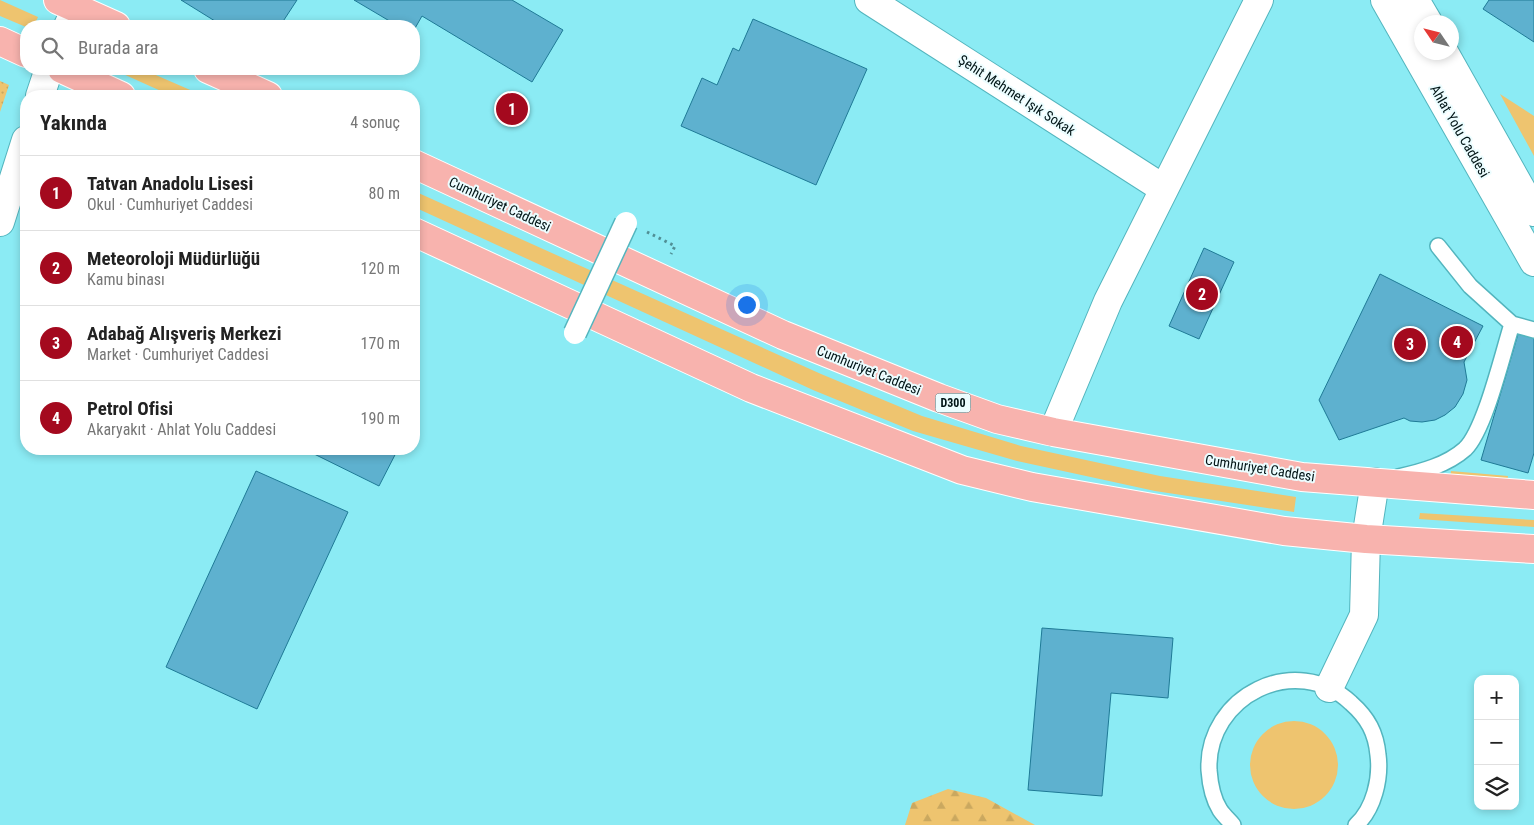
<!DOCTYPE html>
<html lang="tr">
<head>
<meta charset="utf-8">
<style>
  :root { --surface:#fff; --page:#f2f2f2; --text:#222; --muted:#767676; --line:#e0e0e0; --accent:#a4091e }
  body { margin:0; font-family:"Roboto Condensed",sans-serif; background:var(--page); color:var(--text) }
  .controls { position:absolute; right:15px; bottom:15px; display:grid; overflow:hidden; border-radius:10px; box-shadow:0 2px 8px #0003 }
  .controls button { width:45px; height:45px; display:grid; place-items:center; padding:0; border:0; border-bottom:1px solid var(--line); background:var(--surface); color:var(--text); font:25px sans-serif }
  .compass { position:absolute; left:1414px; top:15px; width:45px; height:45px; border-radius:50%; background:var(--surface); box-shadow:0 2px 8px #0003; rotate:305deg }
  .you { position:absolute; left:746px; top:304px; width:18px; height:18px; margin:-12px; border:4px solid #fff; border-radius:50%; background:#1a73e8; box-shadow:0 0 0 8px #1a73e833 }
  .badge { display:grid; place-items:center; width:32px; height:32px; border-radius:50%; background:var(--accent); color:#fff; font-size:16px; font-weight:700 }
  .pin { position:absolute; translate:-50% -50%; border:2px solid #fff; box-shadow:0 1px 5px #0006 }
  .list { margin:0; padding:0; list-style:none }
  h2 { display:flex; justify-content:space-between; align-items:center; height:65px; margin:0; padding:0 20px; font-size:21px }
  h2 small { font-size:16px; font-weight:400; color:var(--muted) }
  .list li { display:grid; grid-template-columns:32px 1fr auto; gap:15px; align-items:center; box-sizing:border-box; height:75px; padding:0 20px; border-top:1px solid var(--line) }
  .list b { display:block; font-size:19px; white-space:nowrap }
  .list p { margin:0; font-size:16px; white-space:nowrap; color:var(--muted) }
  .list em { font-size:16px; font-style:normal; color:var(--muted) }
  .icon { flex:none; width:28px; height:28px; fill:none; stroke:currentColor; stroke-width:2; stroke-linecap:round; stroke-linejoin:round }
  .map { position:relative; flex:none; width:1534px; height:825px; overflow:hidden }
  .search { position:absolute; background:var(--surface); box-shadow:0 2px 8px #0003; left:20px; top:20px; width:400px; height:55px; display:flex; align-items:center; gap:12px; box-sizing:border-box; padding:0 18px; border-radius:20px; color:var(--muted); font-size:19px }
  .panel { position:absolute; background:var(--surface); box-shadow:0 2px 8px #0003; left:20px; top:90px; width:400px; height:365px; border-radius:20px }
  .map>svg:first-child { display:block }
  .green { fill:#eec46f }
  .forest { fill:url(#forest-firs) }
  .park { fill:url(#park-dots) }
  .building { fill:#5eb1cf; stroke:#1f7a96 }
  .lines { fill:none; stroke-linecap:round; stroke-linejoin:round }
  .service-casing { stroke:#53b5be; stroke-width:18 }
  .minor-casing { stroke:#53b5be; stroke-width:30 }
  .tertiary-casing { stroke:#53b5be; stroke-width:30 }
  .trunk-casing { stroke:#fff; stroke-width:30 }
  .path { stroke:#508f95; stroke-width:3; stroke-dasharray:2.5 4; stroke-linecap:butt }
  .service { stroke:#fff; stroke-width:15 }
  .minor { stroke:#fff; stroke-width:28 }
  .tertiary { stroke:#fff; stroke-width:28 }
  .trunk { stroke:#f8b3ae; stroke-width:28 }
  .pedestrian-bridge-casing { stroke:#53b5be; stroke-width:25; stroke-linecap:butt }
  .pedestrian-bridge { stroke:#fff; stroke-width:22 }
  .labels { text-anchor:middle; stroke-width:4; stroke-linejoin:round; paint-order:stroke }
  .shield { fill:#ecfdff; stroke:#485a5c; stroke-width:1 }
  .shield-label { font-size:12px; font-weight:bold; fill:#011416 }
  .street-label { font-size:14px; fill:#011416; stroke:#ecfdff }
</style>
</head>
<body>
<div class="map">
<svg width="1534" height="825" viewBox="0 0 1534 825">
  <defs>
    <pattern id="forest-firs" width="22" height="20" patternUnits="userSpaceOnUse" patternTransform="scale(1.25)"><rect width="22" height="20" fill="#eec46f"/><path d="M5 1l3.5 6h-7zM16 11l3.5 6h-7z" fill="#caa85f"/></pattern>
    <pattern id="park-dots" width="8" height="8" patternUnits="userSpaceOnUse" patternTransform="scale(1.25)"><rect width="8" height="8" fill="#eec46f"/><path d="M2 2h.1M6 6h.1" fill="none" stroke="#caa85f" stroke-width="1.8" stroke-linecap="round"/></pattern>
  </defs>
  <rect width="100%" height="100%" fill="#8bebf4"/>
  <path class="green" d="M0,0L38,17L34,26H26V27L0,16Z
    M112,69H142L204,96H172Z
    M1500,94L1534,116V156Z
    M414,191L821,374L922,416L1021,446L1160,476L1296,497L1294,512L1155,491L1017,461L913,431L813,390L414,207Z
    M1451,471L1508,476L1507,483L1450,478Z
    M1420,513L1534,520V527L1419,519Z
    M1250 765a44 44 0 1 1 88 0a44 44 0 1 1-88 0Z"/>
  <path class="forest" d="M948,789L986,798L1035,825H905L912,803Z"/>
  <path class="park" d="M0,81L9,85L0,112Z"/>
  <path class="building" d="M181,0H297L280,26H223Z
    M354,0H512L563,30L532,82L422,16L414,30V26H398Z
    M1489,0H1534V42L1483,9Z
    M753,19L867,69L816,185L681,126L702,78L717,85L733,48L739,51Z
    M1204,248L1234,262L1199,339L1169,326Z
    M1380,274L1483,326L1464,362L1467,380L1463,394L1455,407L1445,415L1435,420L1422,422L1410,421L1404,418L1339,440L1319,400Z
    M1518,334L1534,338V453L1528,473L1481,460Z
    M304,449H398L379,486Z
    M256,471L348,512L257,709L166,667Z
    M1042,628L1173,638L1168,698L1111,693L1102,796L1028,790Z"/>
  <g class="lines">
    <defs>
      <path id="service" d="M1438,246L1470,286L1512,324
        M1398,477C1421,472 1447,465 1465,449C1485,430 1503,352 1512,324L1534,330
        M1233,825C1229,820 1224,816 1220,810C1213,799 1210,784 1209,770C1206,696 1296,651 1351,703C1368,718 1376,733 1378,755C1381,778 1374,809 1356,825"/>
      <path id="minor" d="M869,0L1164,189
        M68,26L80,0
        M40,96L49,69
        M0,222L26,140
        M1053,432L1108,301L1259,0
        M1329,688L1364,615L1366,539L1375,482"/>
      <path id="tertiary" d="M1385,0L1534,262
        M1415,0L1428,22
        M1444,52L1534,212"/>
      <path id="trunk" d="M58,0L116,26
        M0,41L26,53
        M62,69L121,96
        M208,69L268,96
        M414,164L783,335L939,398L997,419L1053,432L1302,477L1534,495
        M414,232L751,388L962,470L1032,487L1284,531L1366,539L1534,549"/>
    </defs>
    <use href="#service" class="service-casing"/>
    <use href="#minor" class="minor-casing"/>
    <use href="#tertiary" class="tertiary-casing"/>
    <use href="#trunk" class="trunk-casing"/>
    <path class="path" d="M647,232L675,246L671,254"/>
    <use href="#service" class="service"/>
    <use href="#minor" class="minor"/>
    <use href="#tertiary" class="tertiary"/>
    <use href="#trunk" class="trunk"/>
    <defs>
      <path id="pedestrian-bridge" d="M575,333L626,223"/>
    </defs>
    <use href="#pedestrian-bridge" class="pedestrian-bridge-casing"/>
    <use href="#pedestrian-bridge" class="pedestrian-bridge"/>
  </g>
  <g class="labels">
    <rect class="shield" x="935.5" y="393.5" width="35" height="19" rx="4"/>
    <g class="shield-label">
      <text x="953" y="407">D300</text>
    </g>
    <g class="street-label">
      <text transform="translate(1017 95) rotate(33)" y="5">Şehit Mehmet Işık Sokak</text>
      <text transform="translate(1460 131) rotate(60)" y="5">Ahlat Yolu Caddesi</text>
      <text transform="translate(500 204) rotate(25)" y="5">Cumhuriyet Caddesi</text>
      <text transform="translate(869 370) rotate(22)" y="5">Cumhuriyet Caddesi</text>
      <text transform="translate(1260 468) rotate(9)" y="5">Cumhuriyet Caddesi</text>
    </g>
  </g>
</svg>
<div class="controls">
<button>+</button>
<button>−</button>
<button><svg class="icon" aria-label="layers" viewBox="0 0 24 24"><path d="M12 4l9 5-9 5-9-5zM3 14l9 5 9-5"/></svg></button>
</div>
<svg class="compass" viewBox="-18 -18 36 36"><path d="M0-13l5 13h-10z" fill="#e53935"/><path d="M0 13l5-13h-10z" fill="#767676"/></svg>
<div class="you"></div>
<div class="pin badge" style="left:512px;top:109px">1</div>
<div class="pin badge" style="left:1202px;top:294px">2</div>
<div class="pin badge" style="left:1410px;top:344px">3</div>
<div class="pin badge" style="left:1457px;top:342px">4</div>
<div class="search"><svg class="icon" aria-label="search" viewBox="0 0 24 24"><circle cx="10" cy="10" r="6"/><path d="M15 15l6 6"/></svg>Burada ara</div>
<section class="panel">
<h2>Yakında<small>4 sonuç</small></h2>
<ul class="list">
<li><span class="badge">1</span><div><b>Tatvan Anadolu Lisesi</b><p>Okul · Cumhuriyet Caddesi</p></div><em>80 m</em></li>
<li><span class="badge">2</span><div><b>Meteoroloji Müdürlüğü</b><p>Kamu binası</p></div><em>120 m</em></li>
<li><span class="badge">3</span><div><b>Adabağ Alışveriş Merkezi</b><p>Market · Cumhuriyet Caddesi</p></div><em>170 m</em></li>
<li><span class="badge">4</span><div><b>Petrol Ofisi</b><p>Akaryakıt · Ahlat Yolu Caddesi</p></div><em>190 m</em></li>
</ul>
</section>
</div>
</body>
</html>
